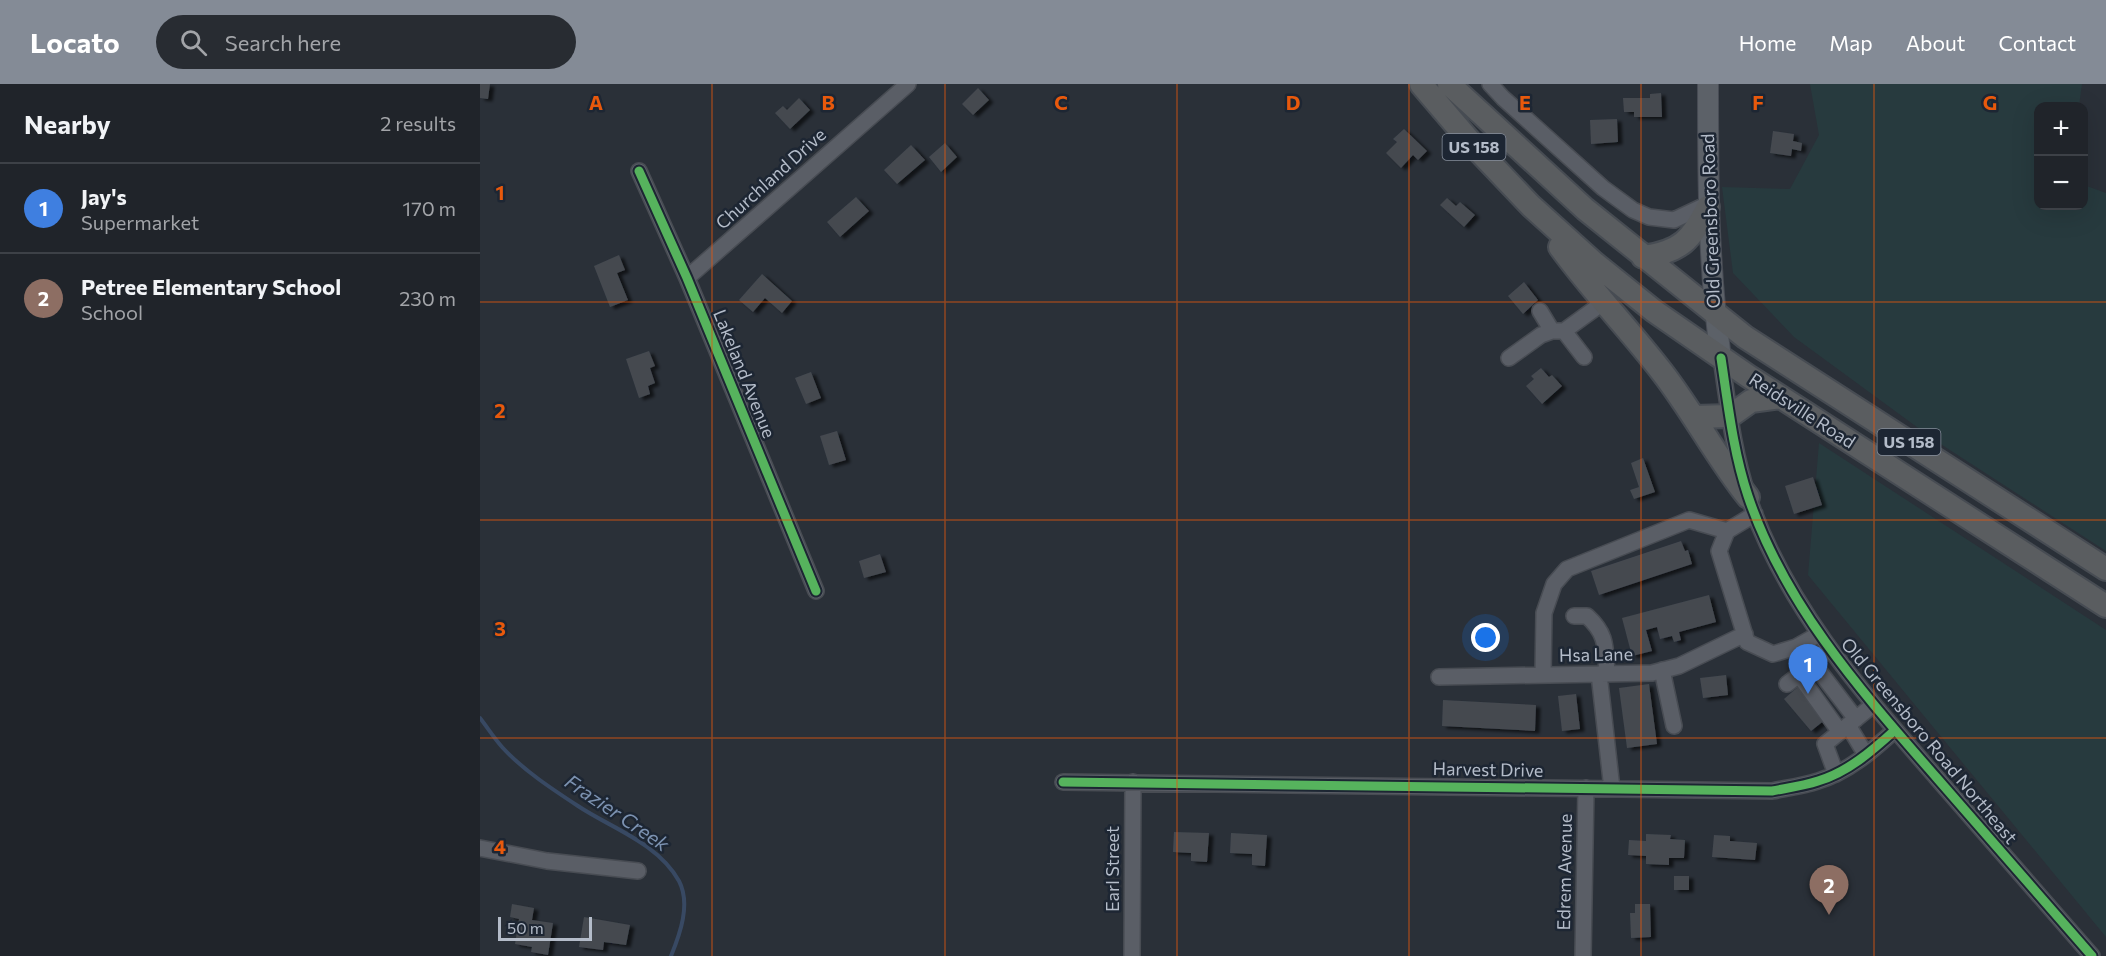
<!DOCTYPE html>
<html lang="en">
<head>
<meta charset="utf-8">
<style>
  :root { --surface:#20242a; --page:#282c32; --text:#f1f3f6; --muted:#a2a4a8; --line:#3d4147; --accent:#848b96 }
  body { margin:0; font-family:Commissioner,sans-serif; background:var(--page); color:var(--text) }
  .controls { position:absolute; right:18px; top:18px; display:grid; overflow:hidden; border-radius:12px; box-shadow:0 6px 24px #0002 }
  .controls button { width:54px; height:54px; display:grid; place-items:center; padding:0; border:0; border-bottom:2px solid var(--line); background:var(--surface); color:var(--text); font:30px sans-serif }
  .scale { position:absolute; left:18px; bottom:15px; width:94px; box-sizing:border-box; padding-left:6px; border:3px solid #b4bcc9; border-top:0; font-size:16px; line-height:21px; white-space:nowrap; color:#b4bcc9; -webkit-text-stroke:4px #1d2633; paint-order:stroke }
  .you { position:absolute; left:1006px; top:554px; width:21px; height:21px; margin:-15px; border:4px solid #fff; border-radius:50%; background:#1a73e8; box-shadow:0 0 0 9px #1a73e833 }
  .badge { display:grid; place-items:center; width:39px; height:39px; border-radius:50%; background:var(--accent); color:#fff; font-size:20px; font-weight:700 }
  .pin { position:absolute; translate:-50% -50px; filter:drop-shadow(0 2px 3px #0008) }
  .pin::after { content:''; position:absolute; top:32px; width:21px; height:18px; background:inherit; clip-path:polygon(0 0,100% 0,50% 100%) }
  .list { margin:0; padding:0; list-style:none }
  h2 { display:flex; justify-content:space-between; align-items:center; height:78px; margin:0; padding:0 24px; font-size:26px }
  h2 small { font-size:20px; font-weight:400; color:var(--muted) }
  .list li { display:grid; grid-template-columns:39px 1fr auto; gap:18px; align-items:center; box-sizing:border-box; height:90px; padding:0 24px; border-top:2px solid var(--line) }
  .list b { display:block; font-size:22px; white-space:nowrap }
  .list p { margin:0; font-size:20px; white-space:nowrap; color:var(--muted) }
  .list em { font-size:20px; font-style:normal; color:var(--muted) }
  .icon { flex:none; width:33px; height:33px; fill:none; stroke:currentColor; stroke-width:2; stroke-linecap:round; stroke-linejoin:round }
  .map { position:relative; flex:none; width:1626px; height:872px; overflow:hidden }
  header { display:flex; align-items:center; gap:36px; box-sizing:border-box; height:84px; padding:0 30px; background:var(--accent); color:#fff }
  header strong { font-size:28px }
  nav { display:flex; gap:33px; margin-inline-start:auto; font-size:21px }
  .search { width:420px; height:54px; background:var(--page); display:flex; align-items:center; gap:15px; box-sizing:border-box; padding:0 21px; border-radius:33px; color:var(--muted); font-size:22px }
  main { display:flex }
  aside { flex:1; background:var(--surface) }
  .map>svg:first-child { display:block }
  .green { fill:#273a3e }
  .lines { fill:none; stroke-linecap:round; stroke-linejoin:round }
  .stream { stroke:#384963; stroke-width:4 }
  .building { fill:#444950; filter:url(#shadow) }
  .minor-casing { stroke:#484c53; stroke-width:18 }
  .major-casing { stroke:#484c55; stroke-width:22 }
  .highway-casing { stroke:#474c53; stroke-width:26 }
  .minor { stroke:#5a5e66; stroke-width:15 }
  .major { stroke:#5c6168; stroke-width:20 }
  .highway { stroke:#5a5d60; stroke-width:22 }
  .cycleway-casing { stroke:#1d2633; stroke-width:13 }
  .cycleway { stroke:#56b35d; stroke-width:9 }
  .grid { fill:none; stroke:#e8590c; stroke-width:1.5; stroke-opacity:0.55 }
  .labels { text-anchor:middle; stroke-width:5; stroke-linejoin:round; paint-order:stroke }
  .shield { fill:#1d2633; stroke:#878f9c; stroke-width:1.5 }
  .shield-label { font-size:16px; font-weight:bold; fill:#b4bcc9 }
  .street-label { font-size:18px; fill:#b4bcc9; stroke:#1d2633 }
  .water-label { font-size:20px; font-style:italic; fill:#7c92b1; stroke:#1d2633 }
  .grid-label { font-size:20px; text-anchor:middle; font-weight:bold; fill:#e8590c; stroke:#1d2633; stroke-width:5; stroke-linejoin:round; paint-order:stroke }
</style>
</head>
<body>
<header>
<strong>Locato</strong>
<div class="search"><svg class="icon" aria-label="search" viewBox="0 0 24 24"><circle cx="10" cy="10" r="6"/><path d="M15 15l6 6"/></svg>Search here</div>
<nav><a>Home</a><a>Map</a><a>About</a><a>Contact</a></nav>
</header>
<main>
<aside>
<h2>Nearby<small>2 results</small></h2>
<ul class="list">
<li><span class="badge" style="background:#3f7fe0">1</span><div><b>Jay's</b><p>Supermarket</p></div><em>170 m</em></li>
<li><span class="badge" style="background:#8d6e63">2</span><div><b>Petree Elementary School</b><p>School</p></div><em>230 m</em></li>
</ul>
</aside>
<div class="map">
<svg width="1626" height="872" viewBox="0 0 1626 872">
  <defs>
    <filter id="shadow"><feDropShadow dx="4.5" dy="2.5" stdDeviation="1.5" flood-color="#0009"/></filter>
  </defs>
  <rect width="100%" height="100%" fill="#2a3038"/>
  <path class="green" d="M1330,0H1602L1599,22H1558V122H1604V101L1626,109V467L1456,357L1314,253L1253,189L1242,103L1310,105L1339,51Z
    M1339,359L1626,546V853L1328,491Z"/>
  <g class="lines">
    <path class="stream" d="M0,634C7,643 14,654 22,663C43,686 72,705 98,722C131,744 178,759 199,797C211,820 200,850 191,872"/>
  </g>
  <path class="building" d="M0,0H10L8,15L0,14Z
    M498,4L509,16L493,31L482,20Z
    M1181,9L1182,33H1154V28H1144L1143,14H1170V10Z
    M319,14L330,26L310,45L295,29L303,22L307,26Z
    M1137,35L1138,58L1111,60L1110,36Z
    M924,45L947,67L938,76L933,71L921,84L906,69L917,58L913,55Z
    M1293,47L1314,50L1313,57L1322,59L1321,67L1312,65L1311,72L1290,69Z
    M465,59L477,73L461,88L449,73Z
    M431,61L445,76L417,100L404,86Z
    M376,113L389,127L360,153L347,138Z
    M967,114L976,122L980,118L995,131L984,143L960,121Z
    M139,171L145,186L137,189L148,216L130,223L114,182Z
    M282,190L312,217L302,229L285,214L273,228L259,216Z
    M1044,198L1058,216L1043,230L1028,212Z
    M169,267L175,282L170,284L175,299L168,302L170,310L159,314L146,275Z
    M1061,284L1069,293L1072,291L1082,302L1062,320L1046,302L1054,295L1051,292Z
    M331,288L341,314L326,320L315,294Z
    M357,347L366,376L349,381L340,352Z
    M1163,374L1175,408L1154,415L1150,406L1159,403L1151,379Z
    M1333,393L1342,421L1314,430L1305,402Z
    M1201,457L1205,467L1208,466L1212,480L1119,511L1111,487Z
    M400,470L406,488L384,494L379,477Z
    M1229,511L1236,538L1199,548L1201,556L1194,558L1192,552L1180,555L1177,543L1166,546L1172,567L1152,572L1142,534Z
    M1246,591L1248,611L1223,614L1220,594Z
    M1169,600L1177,660L1147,664L1139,604Z
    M1319,602L1346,635L1331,647L1304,615Z
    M1096,610L1100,645L1082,647L1078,612Z
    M963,616L1056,621L1055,647L962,642Z
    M694,748L729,749L727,778L711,777V769L693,768Z
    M751,749L787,751L785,782L772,781V770L750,769Z
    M1166,750L1191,751L1190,755L1205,756L1204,774H1189V781L1166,780V772L1148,771L1149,756L1166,757Z
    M1234,751L1250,752V757L1277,759L1275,776L1232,773Z
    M1194,792H1209V806H1194Z
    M32,820L54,824L52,836L73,839L68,871L51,868L52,863L35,860L39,835L30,833Z
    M1155,820H1170L1171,853L1151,854L1150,829H1155Z
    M104,833L150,841L146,861L124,858L123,866L99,863Z"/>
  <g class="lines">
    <defs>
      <path id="minor" d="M1010,0L1023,14L1123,104L1153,126L1169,133L1194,136L1228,120
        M159,87L207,194L336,507
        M207,194L428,0
        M1060,227L1072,247
        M1084,247L1104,273
        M1029,274L1061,251L1072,247H1084L1124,218
        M1241,274C1248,320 1253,367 1268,412C1305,522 1382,608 1456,693C1508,753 1560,812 1612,872
        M1275,430L1247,447L1239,467L1267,558L1293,570L1316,563L1339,550
        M1094,532H1107C1128,551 1125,564 1127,590
        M1349,565L1319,591L1360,648
        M1333,579L1376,635
        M1182,586L1194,642
        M1119,590L1132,705
        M1063,591L1064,529L1074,500L1087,485L1209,436L1247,447
        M959,593L1172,589L1199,582L1265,550
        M1307,600L1319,591
        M1368,641L1386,671
        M1356,690L1345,660L1393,621
        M583,698L1292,707C1307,704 1323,702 1338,697C1368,688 1392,667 1415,646
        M0,764L67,777L158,787
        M652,872L653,698
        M1103,872L1106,704"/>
      <path id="major" d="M1228,0C1228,92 1228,183 1241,274"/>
      <path id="highway" d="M941,0L993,61L1051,122L1113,178L1174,227L1268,292L1626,522
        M969,0L1105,125L1265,253L1626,485
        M1080,163C1111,206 1149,245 1182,288C1213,328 1236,373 1268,413
        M1163,173C1201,168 1212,155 1228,123
        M1214,333L1250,332L1271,317L1301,313"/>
    </defs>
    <use href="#minor" class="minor-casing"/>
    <use href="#major" class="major-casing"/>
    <use href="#highway" class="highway-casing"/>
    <use href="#minor" class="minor"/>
    <use href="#major" class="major"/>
    <use href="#highway" class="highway"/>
    <defs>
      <path id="cycleway" d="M159,87L207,194L336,507
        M1241,274C1248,320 1253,367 1268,412C1305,522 1382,608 1456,693C1508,753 1560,812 1612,872
        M583,698L1292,707C1307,704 1323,702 1338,697C1368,688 1392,667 1415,646"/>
    </defs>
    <use href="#cycleway" class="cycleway-casing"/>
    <use href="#cycleway" class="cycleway"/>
  </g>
  <path class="grid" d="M232,0V872M465,0V872M697,0V872M929,0V872M1161,0V872M1394,0V872M0,218H1626M0,436H1626M0,654H1626"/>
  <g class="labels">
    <g class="shield">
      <rect x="962.5" y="50" width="63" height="26" rx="4.5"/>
      <rect x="1397.5" y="345" width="63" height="26" rx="4.5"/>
    </g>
    <g class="shield-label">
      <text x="994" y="69">US 158</text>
      <text x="1429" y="364">US 158</text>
    </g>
    <g class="street-label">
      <text transform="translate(291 95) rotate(-42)" y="6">Churchland Drive</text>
      <text transform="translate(1231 137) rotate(-92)" y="6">Old Greensboro Road</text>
      <text transform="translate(264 290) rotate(68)" y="6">Lakeland Avenue</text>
      <text transform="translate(1322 327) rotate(33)" y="6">Reidsville Road</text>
      <text transform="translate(1116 571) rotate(-1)" y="6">Hsa Lane</text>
      <text transform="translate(1449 657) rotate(50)" y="6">Old Greensboro Road Northeast</text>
      <text transform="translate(1008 686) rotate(1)" y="6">Harvest Drive</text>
      <text transform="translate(633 785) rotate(-90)" y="6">Earl Street</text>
      <text transform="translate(1085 788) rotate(-89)" y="6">Edrem Avenue</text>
    </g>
    <g class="water-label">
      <text transform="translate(137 729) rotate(34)" y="7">Frazier Creek</text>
    </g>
  </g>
  <g class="grid-label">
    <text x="116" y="26">A</text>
    <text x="348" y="26">B</text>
    <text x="581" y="26">C</text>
    <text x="813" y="26">D</text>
    <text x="1045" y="26">E</text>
    <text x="1278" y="26">F</text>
    <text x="1510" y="26">G</text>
    <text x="20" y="116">1</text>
    <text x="20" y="334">2</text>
    <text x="20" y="552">3</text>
    <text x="20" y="770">4</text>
  </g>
</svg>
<div class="controls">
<button>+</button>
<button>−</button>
</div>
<div class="scale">50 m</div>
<div class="you"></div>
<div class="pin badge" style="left:1328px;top:610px;background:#3f7fe0">1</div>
<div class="pin badge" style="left:1349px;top:831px;background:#8d6e63">2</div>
</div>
</main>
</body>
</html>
